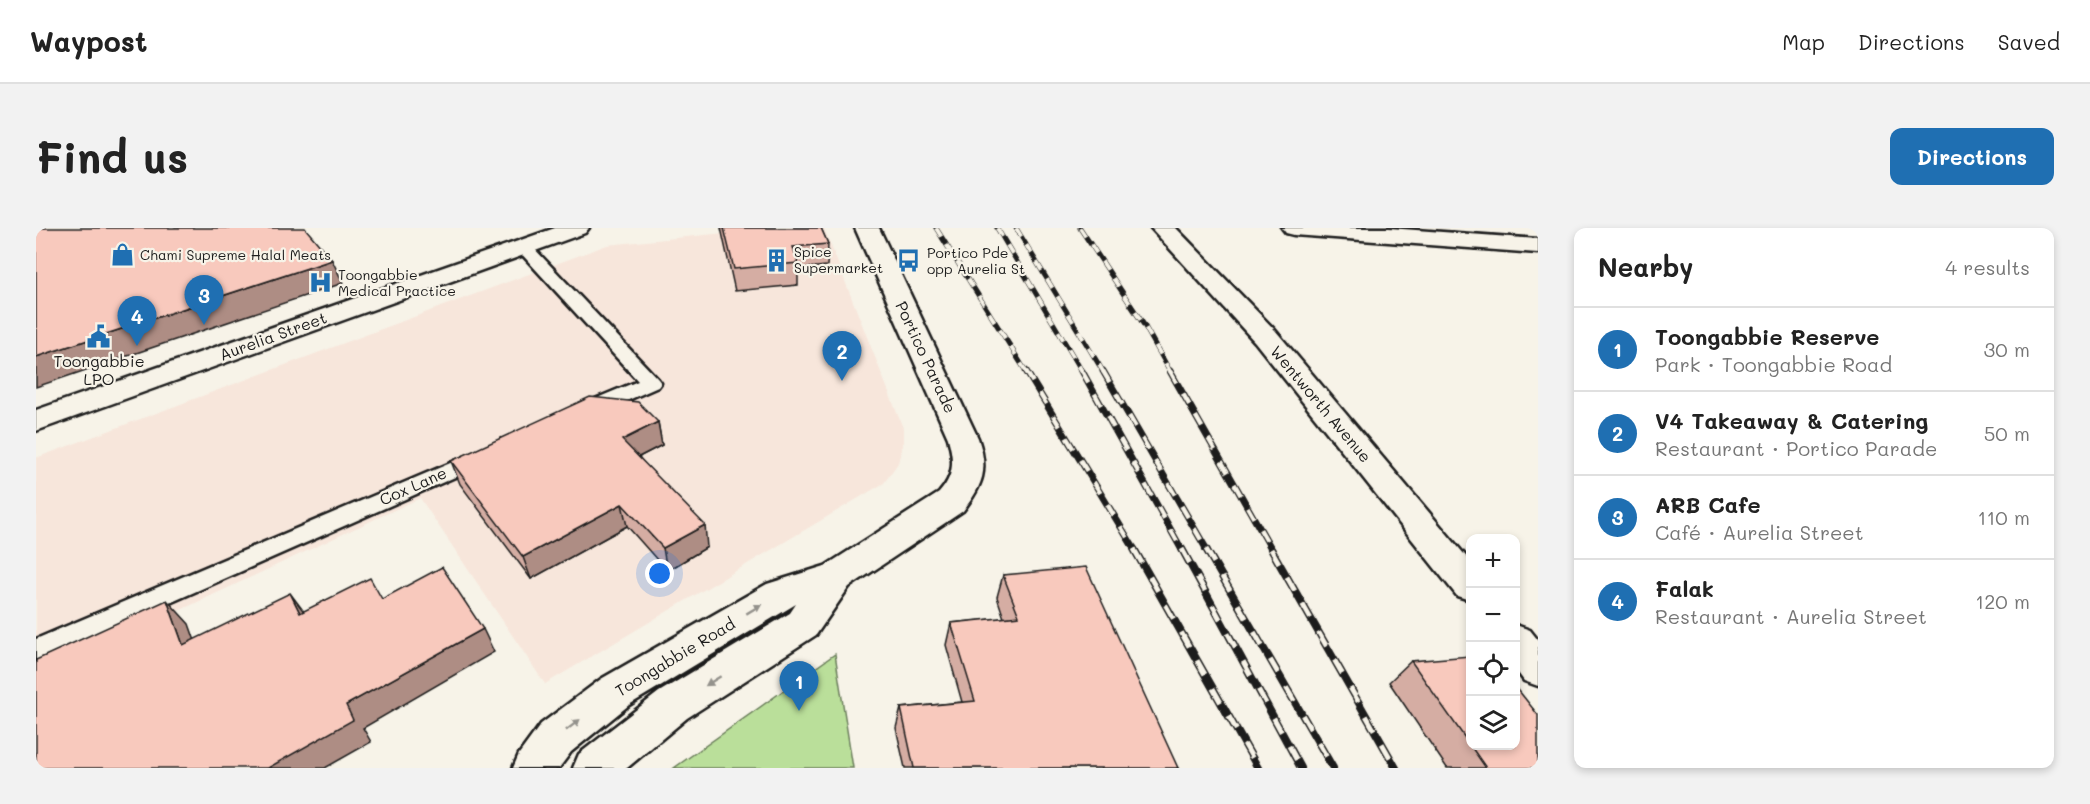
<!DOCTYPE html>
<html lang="en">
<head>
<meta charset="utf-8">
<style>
  :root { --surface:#fff; --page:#f2f2f2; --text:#222; --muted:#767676; --line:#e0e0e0; --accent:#1f6fb2 }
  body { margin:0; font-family:Mali,sans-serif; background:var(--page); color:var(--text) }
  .controls { position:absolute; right:18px; bottom:18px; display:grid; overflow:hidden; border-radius:12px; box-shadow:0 3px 9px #0003 }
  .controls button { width:54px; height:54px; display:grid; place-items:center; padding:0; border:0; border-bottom:2px solid var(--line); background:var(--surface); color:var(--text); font:30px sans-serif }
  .you { position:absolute; left:624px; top:346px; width:21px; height:21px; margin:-15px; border:4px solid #fff; border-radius:50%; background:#1a73e8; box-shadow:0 0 0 9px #1a73e833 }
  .badge { display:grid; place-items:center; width:39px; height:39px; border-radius:50%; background:var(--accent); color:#fff; font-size:20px; font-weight:700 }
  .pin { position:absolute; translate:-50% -50px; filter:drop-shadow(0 2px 3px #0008) }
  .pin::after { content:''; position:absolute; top:32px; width:21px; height:18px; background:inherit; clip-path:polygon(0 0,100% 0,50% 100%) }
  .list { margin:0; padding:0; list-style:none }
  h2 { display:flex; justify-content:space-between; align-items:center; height:78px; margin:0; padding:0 24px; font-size:26px }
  h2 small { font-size:20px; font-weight:400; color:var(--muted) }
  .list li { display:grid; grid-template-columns:39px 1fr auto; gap:18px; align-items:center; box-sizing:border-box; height:84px; padding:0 24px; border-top:2px solid var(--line) }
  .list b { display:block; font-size:22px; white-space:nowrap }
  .list p { margin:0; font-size:20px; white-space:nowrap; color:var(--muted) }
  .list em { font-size:20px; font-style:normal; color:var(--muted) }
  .icon { flex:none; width:33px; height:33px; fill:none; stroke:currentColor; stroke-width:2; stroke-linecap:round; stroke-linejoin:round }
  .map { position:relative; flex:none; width:1502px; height:540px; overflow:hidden; border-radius:12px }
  header { display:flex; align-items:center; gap:36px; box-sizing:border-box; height:84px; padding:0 30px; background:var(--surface); border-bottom:2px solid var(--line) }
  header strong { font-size:28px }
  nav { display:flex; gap:33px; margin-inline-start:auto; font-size:21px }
  .intro { display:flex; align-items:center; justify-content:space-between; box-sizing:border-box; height:144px; padding:0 36px }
  h1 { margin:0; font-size:42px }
  .button { padding:15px 27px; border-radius:12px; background:var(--accent); color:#fff; font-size:21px; font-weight:700 }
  main { display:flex; gap:36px; padding:0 36px }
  aside { flex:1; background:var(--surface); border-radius:12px; box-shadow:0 3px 9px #0003 }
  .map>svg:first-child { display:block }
  .built { fill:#f7e6db }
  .green { fill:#badf9a; stroke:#6b7e5b; stroke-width:1.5 }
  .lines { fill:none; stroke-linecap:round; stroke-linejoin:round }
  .service-casing { stroke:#1c1c1c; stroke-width:5 }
  .minor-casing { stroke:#1c1c1c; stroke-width:5 }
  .tertiary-casing { stroke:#1c1c1c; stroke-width:5 }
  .secondary-casing { stroke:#1c1c1c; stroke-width:5 }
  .service { fill:#f7f3e8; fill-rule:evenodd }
  .minor { fill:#f7f3e8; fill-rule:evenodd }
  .tertiary { fill:#f7f3e8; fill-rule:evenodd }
  .secondary { fill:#f7f3e8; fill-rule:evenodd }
  .rail-far2-casing { stroke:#1c1c1c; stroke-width:5 }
  .rail-far1-casing { stroke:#1c1c1c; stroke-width:7 }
  .rail-casing { stroke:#1c1c1c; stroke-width:8 }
  .rail-far2 { stroke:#f7f3e8; stroke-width:4; stroke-dasharray:10; stroke-linecap:butt }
  .rail-far1 { stroke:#f7f3e8; stroke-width:4.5; stroke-dasharray:13; stroke-linecap:butt }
  .rail { stroke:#f7f3e8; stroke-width:5; stroke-dasharray:16; stroke-linecap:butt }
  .wall { fill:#d5ada3; stroke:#1c1c1c; stroke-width:1.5 }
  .shaded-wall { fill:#ae8d84; stroke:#1c1c1c; stroke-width:1.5 }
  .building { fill:#f8c9bd; stroke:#1c1c1c; stroke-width:1.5 }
  .oneway { fill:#94928c }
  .labels { text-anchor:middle; stroke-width:4.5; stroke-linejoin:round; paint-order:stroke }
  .far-poi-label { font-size:14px; fill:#1c1c1c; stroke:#f7f3e8; text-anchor:start }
  .street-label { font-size:16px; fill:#1c1c1c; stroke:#f7f3e8 }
  .poi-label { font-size:16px; fill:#1c1c1c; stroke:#f7f3e8 }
</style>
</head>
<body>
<header>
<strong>Waypost</strong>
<nav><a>Map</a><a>Directions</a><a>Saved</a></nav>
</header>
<div class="intro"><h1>Find us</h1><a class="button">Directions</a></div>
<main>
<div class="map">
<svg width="1502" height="540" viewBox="0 0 1502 540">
  <rect width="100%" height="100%" fill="#f7f3e8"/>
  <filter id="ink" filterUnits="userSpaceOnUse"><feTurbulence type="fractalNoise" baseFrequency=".0167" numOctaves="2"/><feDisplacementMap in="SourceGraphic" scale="12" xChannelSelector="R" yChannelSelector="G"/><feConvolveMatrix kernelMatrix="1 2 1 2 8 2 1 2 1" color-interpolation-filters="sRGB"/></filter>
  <g filter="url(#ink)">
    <path class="built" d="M738,0H788L867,200V216L862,235L848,255L509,456L384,270L136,386L0,434V230L571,17Z"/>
    <path class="green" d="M799,426L817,540H638Z"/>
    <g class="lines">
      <defs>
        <path id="service" d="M487,13L493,15L622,151L625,155L622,159L556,188L549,190L542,188L539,183L542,178L602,153L481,21L479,18Z
          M445,222L453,224L456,229L453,234L0,434V411Z"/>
        <path id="minor" d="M519,0H553L549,5L0,203V182Z"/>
        <path id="tertiary" d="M1246,0H1353L1502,11V25L1258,7L1250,5Z"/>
        <path id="secondary" d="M819,0H843L942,210C953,242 947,257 927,283L813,359L780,407L651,490L591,540H537L543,526L623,464L754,385L760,376L593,477L535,524L523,540H477L483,526L505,496L565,451L731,356L789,338L903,265C919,247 918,232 912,210Z
          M1115,0H1140L1239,102L1434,333V372L1421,368L1219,114Z
          M1480,397L1494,402L1502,412V458L1488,453L1480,442Z"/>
      </defs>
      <use href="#service" class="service-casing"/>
      <use href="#minor" class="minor-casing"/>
      <use href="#tertiary" class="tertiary-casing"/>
      <use href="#secondary" class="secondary-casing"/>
      <use href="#service" class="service"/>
      <use href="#minor" class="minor"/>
      <use href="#tertiary" class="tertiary"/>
      <use href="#secondary" class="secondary"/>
      <defs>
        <path id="rail-far2" d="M900,0L991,145
          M961,0L1047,145
          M980,0L1068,145
          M1044,0L1108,97L1135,145"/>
        <path id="rail-far1" d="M990,143L1099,322
          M1046,143L1146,322
          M1067,143L1171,322
          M1134,143L1236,322"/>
        <path id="rail" d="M1098,321L1222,540
          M1146,321L1265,540
          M1170,321L1297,540
          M1235,321L1360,540"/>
      </defs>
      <use href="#rail-far2" class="rail-far2-casing"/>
      <use href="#rail-far1" class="rail-far1-casing"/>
      <use href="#rail" class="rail-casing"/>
      <use href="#rail-far2" class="rail-far2"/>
      <use href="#rail-far1" class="rail-far1"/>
      <use href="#rail" class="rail"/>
    </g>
    <path class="wall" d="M685,0H785L792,16L791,38L762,41V57L699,63Z
      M622,194L626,217L603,229L671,319L631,343L591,298L495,351L424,256L415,233Z
      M967,347L1142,540H869L860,500L865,480L926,474L910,417L915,395L968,390L961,369Z
      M1375,433L1502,540H1411L1353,454Z"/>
    <path class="shaded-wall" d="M296,32L307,55L0,159V129Z
      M622,194L626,217L591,235L586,212Z
      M586,276L591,298L495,351L487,329Z
      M669,297L671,319L631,343L627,320Z
      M254,365L272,389L264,385Z
      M131,372L153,396L169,441L147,417Z
      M447,401L458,424L327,500L335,514L289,540H232L310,477Z"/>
    <path class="building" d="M0,0H269L296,32L0,129Z
      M688,0H785L792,16L757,19L762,35L698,41Z
      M554,169L602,174L622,194L586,212L669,297L627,320L586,276L487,329L415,233Z
      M406,339L447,401L310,477L317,492L232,540H0V432L131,372L147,417L254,365L264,385L334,350L346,371Z
      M1050,339L1142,540H878L865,480L939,473L915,395L983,388L967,347Z
      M1434,428V518H1479V458L1502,487V540H1450L1375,433Z"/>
    <defs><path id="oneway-solid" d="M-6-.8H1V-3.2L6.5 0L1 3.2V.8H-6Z" transform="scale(1.5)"/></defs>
    <g class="oneway">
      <use href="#oneway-solid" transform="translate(718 381) rotate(-31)"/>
      <use href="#oneway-solid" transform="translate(677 453) rotate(148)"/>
      <use href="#oneway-solid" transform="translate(537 497) rotate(-38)"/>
    </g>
  </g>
  <defs>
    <symbol id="shop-bare" viewBox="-9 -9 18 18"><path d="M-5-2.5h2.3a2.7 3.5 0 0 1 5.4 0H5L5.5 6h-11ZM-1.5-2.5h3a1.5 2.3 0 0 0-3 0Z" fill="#1f6fb2" stroke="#f7f3e8" stroke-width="2.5" paint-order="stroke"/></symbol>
    <symbol id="building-bare" viewBox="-9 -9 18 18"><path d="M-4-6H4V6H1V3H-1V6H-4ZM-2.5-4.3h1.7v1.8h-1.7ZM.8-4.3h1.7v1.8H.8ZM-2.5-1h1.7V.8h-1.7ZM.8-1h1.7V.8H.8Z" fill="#1f6fb2" stroke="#f7f3e8" stroke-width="2.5" paint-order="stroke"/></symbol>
    <symbol id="bus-bare" viewBox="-9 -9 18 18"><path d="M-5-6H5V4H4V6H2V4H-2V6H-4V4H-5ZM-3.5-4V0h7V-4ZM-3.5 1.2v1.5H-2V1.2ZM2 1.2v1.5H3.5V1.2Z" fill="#1f6fb2" stroke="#f7f3e8" stroke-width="2.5" paint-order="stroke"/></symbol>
    <symbol id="hospital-bare" viewBox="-9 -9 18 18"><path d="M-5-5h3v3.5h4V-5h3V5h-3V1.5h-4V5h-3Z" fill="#1f6fb2" stroke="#f7f3e8" stroke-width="2.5" paint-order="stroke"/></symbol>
    <symbol id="civic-bare" viewBox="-9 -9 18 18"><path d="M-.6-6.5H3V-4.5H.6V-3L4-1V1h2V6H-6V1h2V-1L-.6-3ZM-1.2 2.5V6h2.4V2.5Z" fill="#1f6fb2" stroke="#f7f3e8" stroke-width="2.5" paint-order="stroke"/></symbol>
  </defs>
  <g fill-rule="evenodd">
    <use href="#shop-bare" x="70" y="10" width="33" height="33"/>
    <use href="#building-bare" x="724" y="16" width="33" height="33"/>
    <use href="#bus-bare" x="856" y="16" width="33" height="33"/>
    <use href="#hospital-bare" x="268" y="38" width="33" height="33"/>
    <use href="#civic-bare" x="46" y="92" width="33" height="33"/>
  </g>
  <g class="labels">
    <g class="far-poi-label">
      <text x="758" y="29">Spice<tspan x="758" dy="16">Supermarket</tspan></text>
      <text x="891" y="30">Portico Pde<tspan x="891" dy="16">opp Aurelia St</tspan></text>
      <text x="104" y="32">Chami Supreme Halal Meats</text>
      <text x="302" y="52">Toongabbie<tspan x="302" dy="16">Medical Practice</tspan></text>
    </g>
    <g class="street-label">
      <text transform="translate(237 108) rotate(-20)" y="6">Aurelia Street</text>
      <text transform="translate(890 129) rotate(65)" y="6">Portico Parade</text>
      <text transform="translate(1285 176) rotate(50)" y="6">Wentworth Avenue</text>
      <text transform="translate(377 258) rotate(-24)" y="6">Cox Lane</text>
      <text transform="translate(639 429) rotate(-31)" y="6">Toongabbie Road</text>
    </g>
    <g class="poi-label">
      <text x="63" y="139">Toongabbie<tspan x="63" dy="18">LPO</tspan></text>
    </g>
  </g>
</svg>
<div class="controls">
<button>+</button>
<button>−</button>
<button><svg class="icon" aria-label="locate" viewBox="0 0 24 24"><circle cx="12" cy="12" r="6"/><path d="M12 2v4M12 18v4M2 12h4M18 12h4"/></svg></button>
<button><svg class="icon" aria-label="layers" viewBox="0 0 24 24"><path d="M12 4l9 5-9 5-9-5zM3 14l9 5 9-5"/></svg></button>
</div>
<div class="you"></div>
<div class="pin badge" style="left:763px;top:483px">1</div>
<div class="pin badge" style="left:806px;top:153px">2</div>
<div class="pin badge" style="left:168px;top:97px">3</div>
<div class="pin badge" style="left:101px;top:118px">4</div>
</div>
<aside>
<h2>Nearby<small>4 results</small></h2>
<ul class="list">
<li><span class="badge">1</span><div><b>Toongabbie Reserve</b><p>Park · Toongabbie Road</p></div><em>30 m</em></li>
<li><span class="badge">2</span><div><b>V4 Takeaway &amp; Catering</b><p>Restaurant · Portico Parade</p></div><em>50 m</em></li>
<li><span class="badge">3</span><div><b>ARB Cafe</b><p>Café · Aurelia Street</p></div><em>110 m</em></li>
<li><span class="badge">4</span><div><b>Falak</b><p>Restaurant · Aurelia Street</p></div><em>120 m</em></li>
</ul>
</aside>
</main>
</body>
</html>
